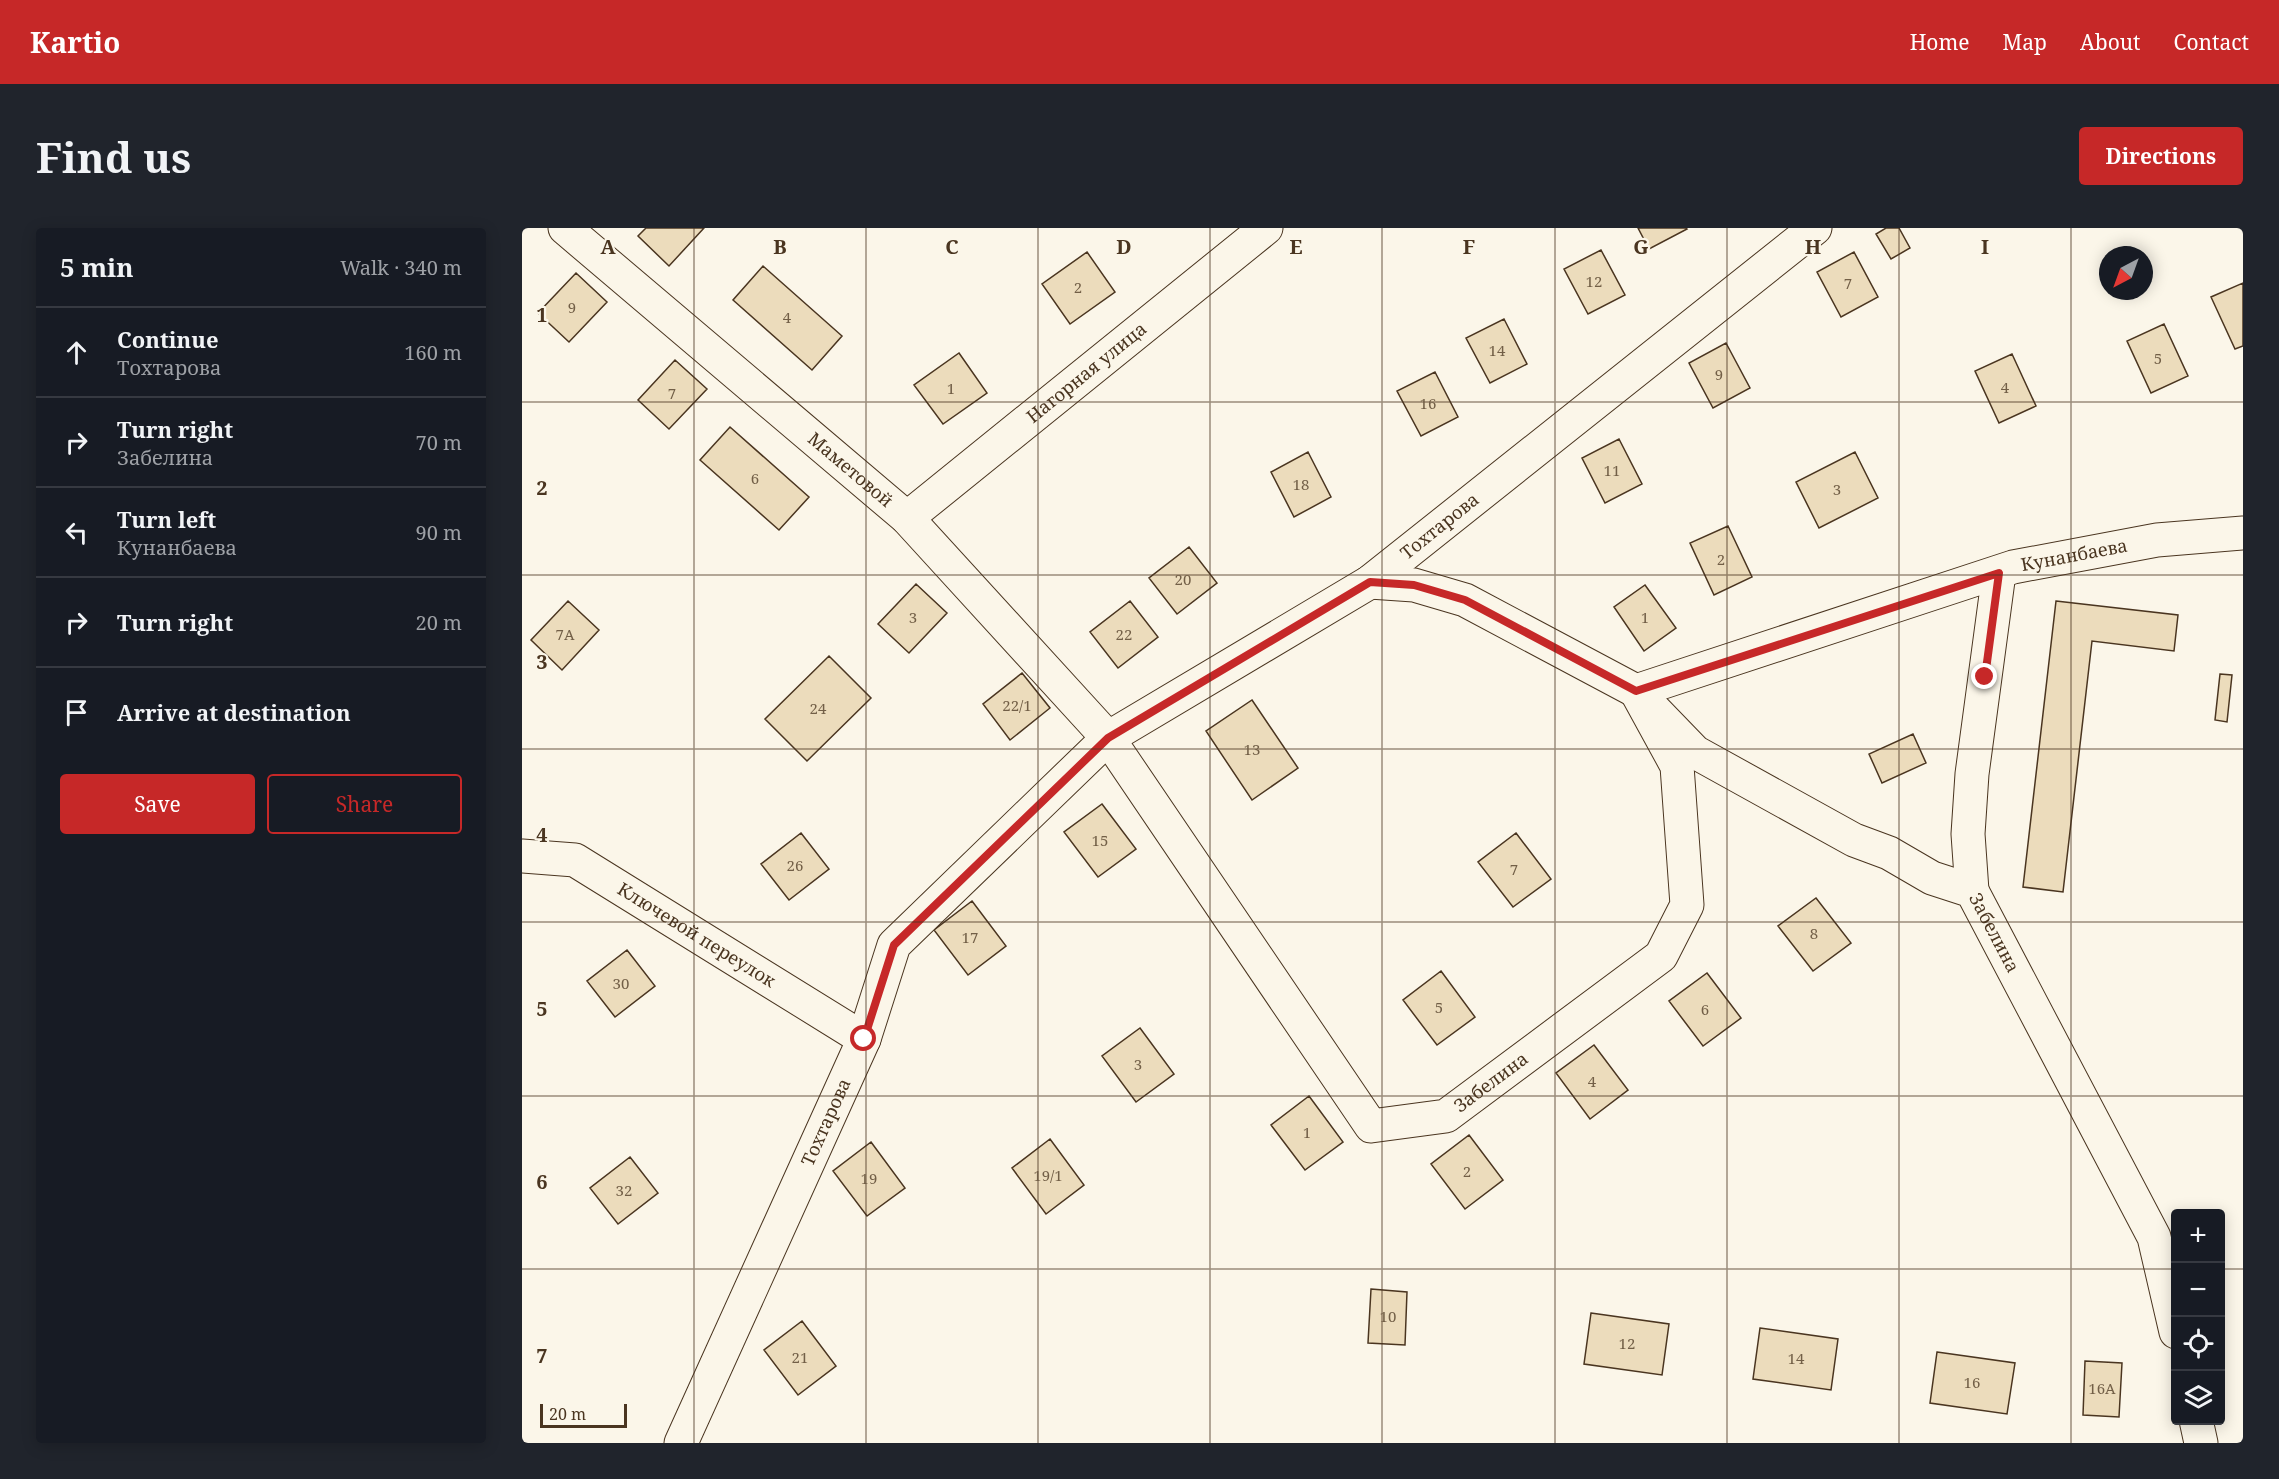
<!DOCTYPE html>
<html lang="en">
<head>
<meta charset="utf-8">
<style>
  :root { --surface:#171b24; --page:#20242c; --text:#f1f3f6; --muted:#9ea1a6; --line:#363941; --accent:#c62828 }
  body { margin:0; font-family:"Noto Serif",serif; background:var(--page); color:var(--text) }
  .controls { position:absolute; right:18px; bottom:18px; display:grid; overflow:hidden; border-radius:6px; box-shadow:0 3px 15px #0003 }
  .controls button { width:54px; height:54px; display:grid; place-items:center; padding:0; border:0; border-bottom:2px solid var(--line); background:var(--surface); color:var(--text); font:30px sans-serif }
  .compass { position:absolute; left:1577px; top:18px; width:54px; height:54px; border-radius:50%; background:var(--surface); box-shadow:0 3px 15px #0003; rotate:221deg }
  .scale { position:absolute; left:18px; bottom:15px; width:87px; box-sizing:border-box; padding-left:6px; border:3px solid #4a3520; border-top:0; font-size:16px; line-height:21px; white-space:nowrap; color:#4a3520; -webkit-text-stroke:4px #fbf6e9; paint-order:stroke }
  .stop { position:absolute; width:18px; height:18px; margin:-14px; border:4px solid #c62828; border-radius:50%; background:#fff }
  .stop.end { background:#c62828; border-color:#fff; box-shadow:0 2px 6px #0008 }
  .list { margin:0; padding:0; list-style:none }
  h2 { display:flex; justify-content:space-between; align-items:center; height:78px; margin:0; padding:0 24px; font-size:26px }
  h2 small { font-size:20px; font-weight:400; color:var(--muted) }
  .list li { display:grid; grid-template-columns:39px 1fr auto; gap:18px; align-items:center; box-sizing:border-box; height:90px; padding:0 24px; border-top:2px solid var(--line) }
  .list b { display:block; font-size:22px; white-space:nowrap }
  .list p { margin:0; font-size:20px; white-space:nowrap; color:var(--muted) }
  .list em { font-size:20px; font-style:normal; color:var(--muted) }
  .actions { display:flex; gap:12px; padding:18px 24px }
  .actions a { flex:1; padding:14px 0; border:2px solid var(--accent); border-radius:6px; text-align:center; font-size:21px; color:var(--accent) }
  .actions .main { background:var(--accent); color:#fff }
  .icon { flex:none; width:33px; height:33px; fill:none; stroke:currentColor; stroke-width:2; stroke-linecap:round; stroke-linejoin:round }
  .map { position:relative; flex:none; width:1721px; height:1215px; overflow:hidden; border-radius:6px }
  header { display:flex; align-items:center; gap:36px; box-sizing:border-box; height:84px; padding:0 30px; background:var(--accent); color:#fff }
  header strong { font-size:28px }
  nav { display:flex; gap:33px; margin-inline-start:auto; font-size:21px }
  .intro { display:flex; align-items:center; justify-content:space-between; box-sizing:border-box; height:144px; padding:0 36px }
  h1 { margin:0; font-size:42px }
  .button { padding:15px 27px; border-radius:6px; background:var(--accent); color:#fff; font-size:21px; font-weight:700 }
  main { display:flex; gap:36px; padding:0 36px }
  aside { flex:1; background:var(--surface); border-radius:6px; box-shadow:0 3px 15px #0003 }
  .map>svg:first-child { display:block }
  .building { fill:#ecdcbc; stroke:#4a3520; stroke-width:1.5 }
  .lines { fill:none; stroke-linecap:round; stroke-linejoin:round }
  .minor-casing { stroke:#4a3520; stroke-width:35 }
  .minor { stroke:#fbf6e9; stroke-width:33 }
  .route { stroke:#c62828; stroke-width:8 }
  .grid { fill:none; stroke:#4a3520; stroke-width:1.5; stroke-opacity:0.55 }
  .labels { text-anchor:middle; stroke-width:4.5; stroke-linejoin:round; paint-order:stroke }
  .number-label { font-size:15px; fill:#725f47 }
  .street-label { font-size:18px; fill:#4a3520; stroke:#fbf6e9 }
  .grid-label { font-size:20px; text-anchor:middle; font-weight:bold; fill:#4a3520; stroke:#fbf6e9; stroke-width:4.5; stroke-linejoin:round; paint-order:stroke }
</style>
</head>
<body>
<header>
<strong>Kartio</strong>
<nav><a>Home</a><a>Map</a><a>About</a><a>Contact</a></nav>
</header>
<div class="intro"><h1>Find us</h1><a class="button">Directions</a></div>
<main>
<aside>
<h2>5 min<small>Walk · 340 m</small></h2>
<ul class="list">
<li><svg class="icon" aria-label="ahead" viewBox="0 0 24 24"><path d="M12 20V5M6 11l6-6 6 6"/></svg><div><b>Continue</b><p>Тохтарова</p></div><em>160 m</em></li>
<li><svg class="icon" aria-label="right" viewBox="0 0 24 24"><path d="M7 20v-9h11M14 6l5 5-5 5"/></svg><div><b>Turn right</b><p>Забелина</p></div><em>70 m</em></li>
<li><svg class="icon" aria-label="left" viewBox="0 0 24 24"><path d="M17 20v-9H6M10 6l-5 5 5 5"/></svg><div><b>Turn left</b><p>Кунанбаева</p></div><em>90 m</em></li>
<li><svg class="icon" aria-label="right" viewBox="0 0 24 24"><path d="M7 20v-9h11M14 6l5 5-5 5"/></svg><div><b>Turn right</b></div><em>20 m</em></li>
<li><svg class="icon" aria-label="arrive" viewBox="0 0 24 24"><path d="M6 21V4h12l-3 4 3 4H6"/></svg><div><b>Arrive at destination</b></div></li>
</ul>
<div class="actions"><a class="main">Save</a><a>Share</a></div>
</aside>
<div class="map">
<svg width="1721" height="1215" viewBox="0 0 1721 1215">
  <rect width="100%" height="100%" fill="#fbf6e9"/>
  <path class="building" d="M124,0H182L147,38L116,8Z
    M1116,0H1164L1165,1L1127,21Z
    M1364,0H1377L1388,20L1369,31L1354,6Z
    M1079,22L1103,67L1066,86L1042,41Z
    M565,24L593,64L548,96L520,56Z
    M1332,24L1356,69L1319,89L1295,44Z
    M241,38L320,108L290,142L211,72Z
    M54,45L85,74L47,114L16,85Z
    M1721,55V118L1713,121L1689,69Z
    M982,91L1005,136L968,155L944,110Z
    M1642,96L1666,148L1629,165L1605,113Z
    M1204,115L1228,160L1191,180L1167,135Z
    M437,125L465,165L421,196L392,157Z
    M1490,126L1514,178L1477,195L1453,143Z
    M153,132L185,161L147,201L116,172Z
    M913,144L936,189L899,208L875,163Z
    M208,199L287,269L257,302L178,232Z
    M1097,211L1120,256L1083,275L1060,230Z
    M786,224L809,269L772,289L749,244Z
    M1333,224L1356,270L1297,300L1274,254Z
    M1206,298L1230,349L1192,367L1168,315Z
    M667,319L695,355L655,386L627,350Z
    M394,356L425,385L387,425L356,396Z
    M1123,357L1154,400L1122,423L1092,379Z
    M46,373L77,402L40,442L9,412Z
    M608,373L636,409L596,440L568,404Z
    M1534,373L1656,387L1652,423L1570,413L1541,664L1501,659Z
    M307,428L349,470L285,533L243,491Z
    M500,445L528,480L488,512L461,476Z
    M1698,446L1710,447L1705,494L1693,492Z
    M730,472L776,540L730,572L684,503Z
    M1391,506L1404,535L1360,555L1347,526Z
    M580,576L614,621L576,649L542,604Z
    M279,605L307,641L267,672L239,636Z
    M994,605L1029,651L991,679L956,634Z
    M1294,670L1329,715L1291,743L1256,698Z
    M450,673L484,718L446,747L412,702Z
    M105,722L133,758L93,789L65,753Z
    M919,743L953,789L915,817L881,772Z
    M1185,745L1219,790L1181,818L1147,773Z
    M618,800L652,846L614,874L580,828Z
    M1072,817L1106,862L1068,891L1034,845Z
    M787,868L821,914L783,942L749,897Z
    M947,907L981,952L943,981L909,936Z
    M528,911L562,957L524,986L490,940Z
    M349,914L383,960L345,988L311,943Z
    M108,929L136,965L96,996L68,960Z
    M849,1061L885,1064L883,1117L846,1115Z
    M1069,1085L1147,1096L1140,1147L1062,1136Z
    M280,1093L314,1138L276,1167L242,1122Z
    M1238,1100L1316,1111L1309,1162L1231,1151Z
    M1415,1124L1493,1135L1485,1186L1408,1175Z
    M1563,1133L1600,1135L1597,1189L1561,1187Z"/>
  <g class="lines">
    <defs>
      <g id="minor">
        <path id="s1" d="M43,0L385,290L586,510L849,898L924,888L1139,728L1165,677L1155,538L1114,463L1491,339L1635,312L1721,305"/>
        <path id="s2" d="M385,290L744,0"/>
        <path id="s3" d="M848,354L892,357L943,372L1114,463L1173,524L1332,612L1367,625L1410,650L1450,663L1632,1009L1654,1104"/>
        <path id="s4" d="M0,628L53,632L342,811"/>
        <path d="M1450,663L1446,606L1450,546L1477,345"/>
        <path d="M1674,1192L1679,1215"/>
        <path id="s5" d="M159,1215L342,811L372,717L586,510L848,354L1293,0"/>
      </g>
    </defs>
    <use href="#minor" class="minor-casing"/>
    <use href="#minor" class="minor"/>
  </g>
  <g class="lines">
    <path class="route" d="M342,811L372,717L586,510L848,354L892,357L943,372L1114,463L1477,345L1463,449"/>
  </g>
  <path class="grid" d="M172,0V1215M344,0V1215M516,0V1215M688,0V1215M860,0V1215M1033,0V1215M1205,0V1215M1377,0V1215M1549,0V1215M0,174H1721M0,347H1721M0,521H1721M0,694H1721M0,868H1721M0,1041H1654M1698,1041H1721"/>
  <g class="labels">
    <g class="number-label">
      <text x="1072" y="59">12</text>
      <text x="1326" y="61">7</text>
      <text x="556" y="65">2</text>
      <text x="50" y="85">9</text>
      <text x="265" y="95">4</text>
      <text x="975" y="128">14</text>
      <text x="1636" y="136">5</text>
      <text x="1197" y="152">9</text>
      <text x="1483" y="165">4</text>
      <text x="429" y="166">1</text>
      <text x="150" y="171">7</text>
      <text x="906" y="181">16</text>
      <text x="1090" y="248">11</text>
      <text x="233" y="256">6</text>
      <text x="779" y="262">18</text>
      <text x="1315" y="267">3</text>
      <text x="1199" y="337">2</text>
      <text x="661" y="357">20</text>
      <text x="391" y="395">3</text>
      <text x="1123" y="395">1</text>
      <text x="43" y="412">7А</text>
      <text x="602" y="412">22</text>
      <text x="495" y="483">22/1</text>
      <text x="296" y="486">24</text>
      <text x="730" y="527">13</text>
      <text x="578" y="618">15</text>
      <text x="273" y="643">26</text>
      <text x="992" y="647">7</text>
      <text x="1292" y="711">8</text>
      <text x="448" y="715">17</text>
      <text x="99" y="761">30</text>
      <text x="917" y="785">5</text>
      <text x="1183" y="787">6</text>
      <text x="616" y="842">3</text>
      <text x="1070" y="859">4</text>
      <text x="785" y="910">1</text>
      <text x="945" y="949">2</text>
      <text x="526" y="953">19/1</text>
      <text x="347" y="956">19</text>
      <text x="102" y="968">32</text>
      <text x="866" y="1094">10</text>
      <text x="1105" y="1121">12</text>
      <text x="278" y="1135">21</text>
      <text x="1274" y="1136">14</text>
      <text x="1450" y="1160">16</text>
      <text x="1580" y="1166">16А</text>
    </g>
    <g class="street-label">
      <text dy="6" stroke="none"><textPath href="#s2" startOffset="231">Нагорная улица</textPath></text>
      <text dy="6" stroke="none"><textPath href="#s1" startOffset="374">Маметовой</textPath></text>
      <text dy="6" stroke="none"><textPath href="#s5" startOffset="1234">Тохтарова</textPath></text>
      <text dy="6" stroke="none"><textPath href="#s1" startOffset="2300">Кунанбаева</textPath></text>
      <text dy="6" stroke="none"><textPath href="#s3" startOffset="734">Забелина</textPath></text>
      <text dy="6" stroke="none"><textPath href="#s4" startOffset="196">Ключевой переулок</textPath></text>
      <text dy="6" stroke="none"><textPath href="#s1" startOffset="1347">Забелина</textPath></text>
      <text dy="6" stroke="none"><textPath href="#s5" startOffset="352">Тохтарова</textPath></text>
    </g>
  </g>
  <g class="grid-label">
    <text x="86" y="26">A</text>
    <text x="258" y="26">B</text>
    <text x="430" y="26">C</text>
    <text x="602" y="26">D</text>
    <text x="774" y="26">E</text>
    <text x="947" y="26">F</text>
    <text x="1119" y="26">G</text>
    <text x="1291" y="26">H</text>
    <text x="1463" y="26">I</text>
    <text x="20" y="94">1</text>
    <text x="20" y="267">2</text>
    <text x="20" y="441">3</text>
    <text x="20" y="614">4</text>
    <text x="20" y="788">5</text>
    <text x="20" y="961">6</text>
    <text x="20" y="1135">7</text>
  </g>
</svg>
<div class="controls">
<button>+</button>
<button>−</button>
<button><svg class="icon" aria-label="locate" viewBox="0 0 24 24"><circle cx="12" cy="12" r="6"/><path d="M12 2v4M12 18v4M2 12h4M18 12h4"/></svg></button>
<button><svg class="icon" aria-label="layers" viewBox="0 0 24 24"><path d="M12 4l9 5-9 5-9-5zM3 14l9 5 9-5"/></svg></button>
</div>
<svg class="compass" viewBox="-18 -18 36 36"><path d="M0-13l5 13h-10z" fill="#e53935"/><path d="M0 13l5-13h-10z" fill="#9ea1a6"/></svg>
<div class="scale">20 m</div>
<div class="stop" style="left:342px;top:811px"></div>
<div class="stop end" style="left:1463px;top:449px"></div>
</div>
</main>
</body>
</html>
